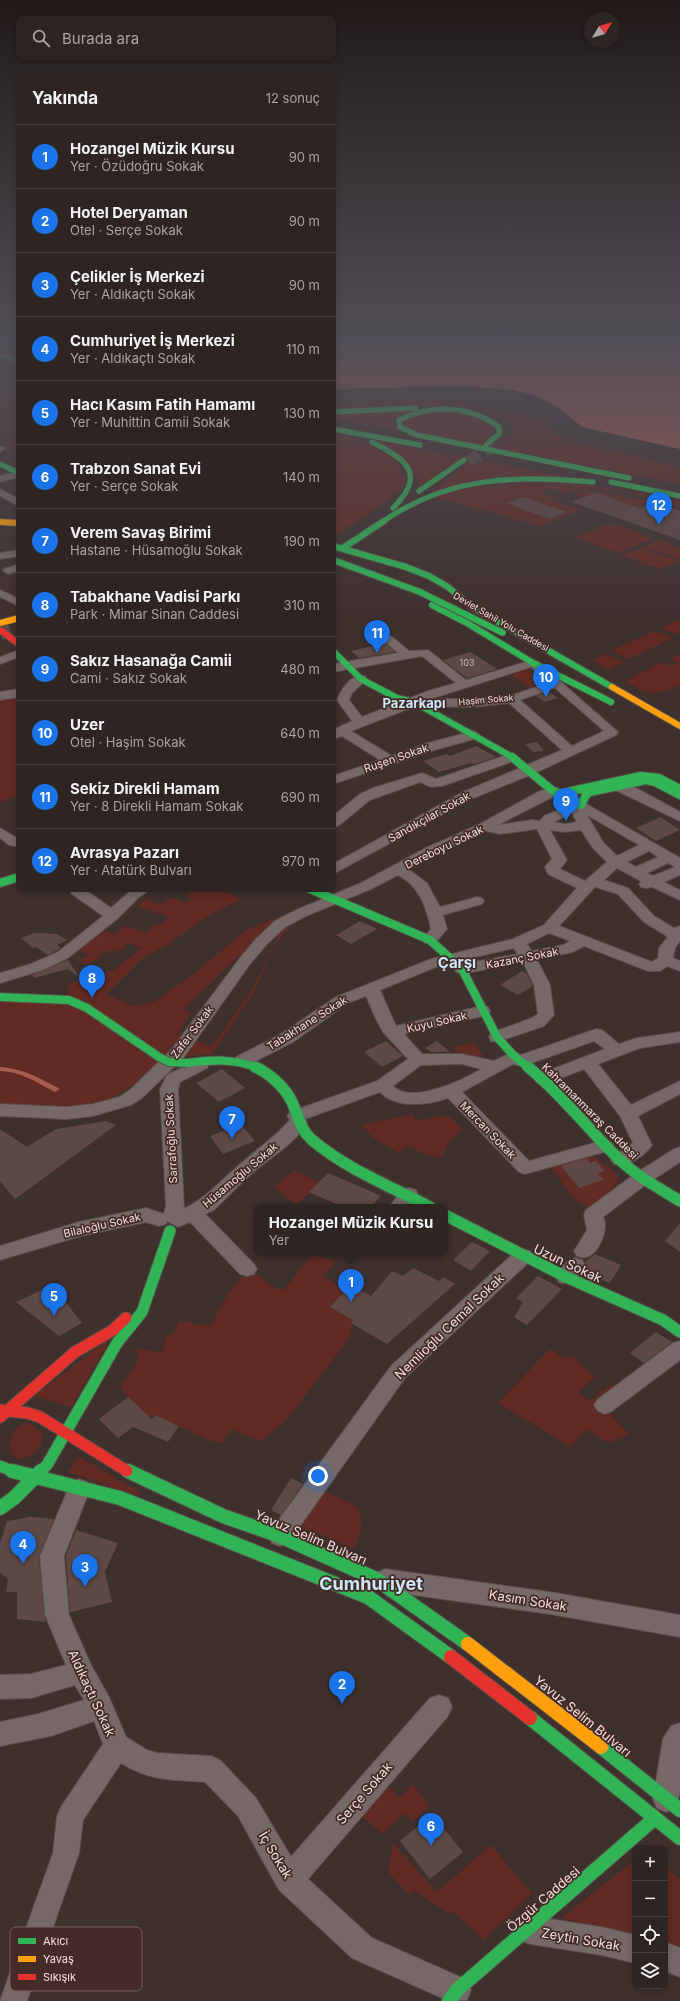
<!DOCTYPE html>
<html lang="tr">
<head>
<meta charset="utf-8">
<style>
  :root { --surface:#2e2422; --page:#3a302f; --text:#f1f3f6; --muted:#a7a4a5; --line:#494140; --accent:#1a73e8 }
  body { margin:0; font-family:Inter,sans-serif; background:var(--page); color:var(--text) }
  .controls { position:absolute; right:12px; bottom:12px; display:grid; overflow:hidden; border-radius:8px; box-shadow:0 2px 6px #0003 }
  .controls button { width:36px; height:36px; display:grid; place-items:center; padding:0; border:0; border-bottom:1px solid var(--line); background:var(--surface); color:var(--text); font:20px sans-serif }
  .compass { position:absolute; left:584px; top:12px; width:36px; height:36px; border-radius:50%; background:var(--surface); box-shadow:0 2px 6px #0003; rotate:52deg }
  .you { position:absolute; left:318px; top:1476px; width:14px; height:14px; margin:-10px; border:3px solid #fff; border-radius:50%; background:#1a73e8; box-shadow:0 0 0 6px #1a73e833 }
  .badge { display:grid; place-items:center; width:26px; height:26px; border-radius:50%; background:var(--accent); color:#fff; font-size:13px; font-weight:700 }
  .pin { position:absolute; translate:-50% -33px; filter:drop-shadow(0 1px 2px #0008) }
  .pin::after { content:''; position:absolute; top:21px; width:14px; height:12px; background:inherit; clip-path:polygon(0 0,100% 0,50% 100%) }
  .popup { position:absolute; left:254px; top:1204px; width:194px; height:52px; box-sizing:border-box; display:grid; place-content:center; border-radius:8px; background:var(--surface); filter:drop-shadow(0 1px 3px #0005); font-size:13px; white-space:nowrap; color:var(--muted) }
  .popup b { font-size:15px; color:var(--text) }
  .popup::after { content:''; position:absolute; left:50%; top:100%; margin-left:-8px; border:8px solid transparent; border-top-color:var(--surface) }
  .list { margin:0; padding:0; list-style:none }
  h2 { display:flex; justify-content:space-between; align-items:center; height:52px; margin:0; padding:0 16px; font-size:17px }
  h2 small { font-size:13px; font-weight:400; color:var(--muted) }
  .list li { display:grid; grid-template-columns:26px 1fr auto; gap:12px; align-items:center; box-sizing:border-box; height:64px; padding:0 16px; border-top:1px solid var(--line) }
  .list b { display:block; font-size:15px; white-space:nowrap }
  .list p { margin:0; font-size:13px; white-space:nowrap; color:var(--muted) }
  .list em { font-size:13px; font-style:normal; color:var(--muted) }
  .icon { flex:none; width:22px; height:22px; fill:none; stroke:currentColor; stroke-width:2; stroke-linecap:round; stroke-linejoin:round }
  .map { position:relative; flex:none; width:680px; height:2001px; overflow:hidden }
  .search { position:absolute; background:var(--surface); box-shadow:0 2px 6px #0003; left:16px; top:16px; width:320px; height:44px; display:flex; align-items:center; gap:10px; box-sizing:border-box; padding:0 14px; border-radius:8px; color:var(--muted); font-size:15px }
  .panel { position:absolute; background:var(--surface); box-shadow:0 2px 6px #0003; left:16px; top:72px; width:320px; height:820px; border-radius:8px }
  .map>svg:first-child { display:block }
  .built { fill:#4e302b }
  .green { fill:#612b24; fill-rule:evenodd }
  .water { fill:#a75c50 }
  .building { fill:#5e4946 }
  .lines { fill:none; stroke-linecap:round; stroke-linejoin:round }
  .secondary-tunnel { stroke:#594a47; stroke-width:16; stroke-dasharray:16 8; stroke-linecap:butt }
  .highway-tunnel { stroke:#594a47; stroke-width:12; stroke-dasharray:12 6; stroke-linecap:butt }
  .street-casing { stroke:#594d4b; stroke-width:2 }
  .fast-far4-casing { stroke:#594d4b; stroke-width:6 }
  .fast-far3-casing { stroke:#594d4b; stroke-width:8 }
  .fast-far2-casing { stroke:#594d4b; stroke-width:10 }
  .fast-far1-casing { stroke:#594d4b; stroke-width:13 }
  .fast-casing { stroke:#594d4b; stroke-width:16 }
  .slow-far1-casing { stroke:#594d4b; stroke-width:8 }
  .slow-casing { stroke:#594d4b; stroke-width:16 }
  .jam-far2-casing { stroke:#594d4b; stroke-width:8 }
  .jam-far1-casing { stroke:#594d4b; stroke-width:13 }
  .jam-casing { stroke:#594d4b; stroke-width:16 }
  .street { fill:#756866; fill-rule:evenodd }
  .fast-far4 { stroke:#30b455; stroke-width:5 }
  .fast-far3 { stroke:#30b455; stroke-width:6 }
  .fast-far2 { stroke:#30b455; stroke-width:8 }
  .fast-far1 { stroke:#30b455; stroke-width:11 }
  .fast { stroke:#30b455; stroke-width:14 }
  .slow-far1 { stroke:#ff9f0a; stroke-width:6 }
  .slow { stroke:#ff9f0a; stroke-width:14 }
  .jam-far2 { stroke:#e5322d; stroke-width:6 }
  .jam-far1 { stroke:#e5322d; stroke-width:11 }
  .jam { stroke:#e5322d; stroke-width:14 }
  .fast-bridge-far1-casing { stroke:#594d4b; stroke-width:8; stroke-linecap:butt }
  .fast-bridge-casing { stroke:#594d4b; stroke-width:10; stroke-linecap:butt }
  .fast-bridge-far1 { stroke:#30b455; stroke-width:6 }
  .fast-bridge { stroke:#30b455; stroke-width:8 }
  .labels { text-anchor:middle; stroke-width:3.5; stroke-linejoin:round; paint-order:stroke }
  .far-street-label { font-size:9px; fill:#f0dfdc; stroke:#442b27 }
  .number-label { font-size:9px; fill:#ccbab6 }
  .street-label { font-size:11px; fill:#f0dfdc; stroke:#442b27 }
  .far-district-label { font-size:13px; font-weight:bold; fill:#cbe7fb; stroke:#442b27 }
  .near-street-label { font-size:13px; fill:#f0dfdc; stroke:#442b27 }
  .district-label { font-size:15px; font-weight:bold; fill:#cbe7fb; stroke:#442b27 }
  .near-district-label { font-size:18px; font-weight:bold; fill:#cbe7fb; stroke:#442b27 }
  .key { fill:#442b27; stroke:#78615d; stroke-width:1 }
  .key-label { font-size:11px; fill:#f0dfdc }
</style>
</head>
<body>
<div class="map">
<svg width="680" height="2001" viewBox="0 0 680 2001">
  <rect width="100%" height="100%" fill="#3e302d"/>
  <path class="built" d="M0,379L19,384V458L0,449Z"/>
  <path class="green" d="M427,399L494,409L489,411L449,405L333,410V403Z
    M421,409C411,412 399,413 393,422L394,426L403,432L333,419V414Z
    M495,410L545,420L554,433L574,442L680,467V484L494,448C503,442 512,438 514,427L506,419L490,412Z
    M421,412L468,414L493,424V435L482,446L419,434L405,427L403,421Z
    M333,433C360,440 398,450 406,480L403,489L333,538Z
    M373,440L568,477H538L430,492L472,461L461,459L418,488L417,476Z
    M532,482L590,485L680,501V506C658,499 615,490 592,489C584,489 562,495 559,494L563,492L551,488L541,492L553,497L560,496L551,500L580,510L542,526L433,497L466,488Z
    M585,491H596L656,502L639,508L584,498L573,494Z
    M613,525L621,526L652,539L617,553L576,537L603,526Z
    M658,540L680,548V560L643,547Z
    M640,548L678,561L660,569L622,555Z
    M680,619L679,635L661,628Z
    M655,631L673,638L629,659L611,651Z
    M606,654L624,662L609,670L593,660Z
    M680,654V685C653,697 649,696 625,681L662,662L671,666L678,662L670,659Z
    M527,668L542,682L530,688L512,675L516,674L514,672Z
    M19,695V795L0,802V699Z
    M169,889H218L241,899L210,915L167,945L144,957L107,994L132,1006L154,1002L192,975L245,931L303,906L320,909L291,924L275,945L254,992L212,1054L163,1058L160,1068L112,1098L87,1104L48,1108L0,1107V999L69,1000L67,985L114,970L142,948L128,943L118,952L111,950L107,953L104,951L99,956L102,957L85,965L80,960L88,955L76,948L100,929L114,935L125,926L146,933L156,924L160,925L168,917L138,906L147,898L158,905L174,897L184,903L191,899L187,897L191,894L182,889L176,892ZM272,936L278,937L252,990L212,1046L177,1035L191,1013L184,1009L239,956Z
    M475,1042L484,1057L458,1054L454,1047Z
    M412,1114L416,1121L447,1115L463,1129L449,1142L441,1158L426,1155L407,1146L399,1153L372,1137L362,1125Z
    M589,1153L614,1171L619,1179L611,1194L591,1209L574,1199L548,1163Z
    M294,1170L319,1182L297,1205L274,1187Z
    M313,1253L336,1262L323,1276L344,1290L330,1307L353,1320L349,1339L284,1423L260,1441L231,1429L222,1443L211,1441L155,1415L148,1416L128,1397L120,1387L138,1361L137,1348L162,1353L166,1337L174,1333L179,1321L211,1326C220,1305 230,1289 246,1272C263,1273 265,1287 284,1290Z
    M112,1336L71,1407L35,1396Z
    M550,1349L566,1359L571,1355L595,1377L578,1392L590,1401L611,1384L617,1388L608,1412L629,1434L609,1443L586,1429L571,1447L498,1403Z
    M27,1422L42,1432C43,1440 42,1447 35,1452C6,1476 0,1430 27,1422Z
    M78,1456L140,1492L138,1496L68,1472Z
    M322,1490L358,1507L362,1529L354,1548L299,1526Z
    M385,1783L400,1797L413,1784L430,1806L413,1821L405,1813L382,1834L366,1819L354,1815Z
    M393,1843L437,1892L491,1845L532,1893L484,1940L453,1912L448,1913L415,1891L409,1895L388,1872Z
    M635,1860V1936L561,1918Z
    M665,1867L680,1879V1951L665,1944Z"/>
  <path class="water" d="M333,340H680V449L582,427L562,410L537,396L513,390L461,386L333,389Z
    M0,1067C27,1070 37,1077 60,1089L55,1092C36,1082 22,1072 0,1071Z"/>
  <path class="building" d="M596,493L639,508L656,502L680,511V540L572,502Z
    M523,497L567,512L550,519L506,503Z
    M385,643L395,652L359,658L351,651Z
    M470,652L477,656L497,669L467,678L443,660Z
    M549,692L558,698L545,702L536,696Z
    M537,742L544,751L533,752L525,744Z
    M476,746L496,757L474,764L471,763L439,772L423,761L447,754L450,756Z
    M661,817L680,830L656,841L636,828Z
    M360,921L377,929L351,944L336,935Z
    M34,933L57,934L67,940L57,945L61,948L48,955L36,947L33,948L21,938Z
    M68,960L79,977L68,969L34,978L32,975Z
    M522,971L527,974L533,986L518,995L500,985Z
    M386,1041L403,1056L382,1067L364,1052Z
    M437,1041L450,1052H431L425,1048Z
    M222,1069L245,1088L219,1102L196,1083Z
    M106,1121L116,1125L15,1199L0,1181V1129L27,1147L56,1129Z
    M241,1124L255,1141L223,1154L210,1136Z
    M587,1158L590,1163L596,1161L605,1171L598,1173L603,1180L579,1188L561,1166Z
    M328,1173L361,1187L381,1196L371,1207H343L309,1192Z
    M680,1223V1252L665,1241Z
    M472,1242L490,1251L471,1271L453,1260Z
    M595,1254L621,1265L610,1283L583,1271L586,1266L585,1262Z
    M413,1268L439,1281L443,1277L455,1284L387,1344L351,1323L353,1320L330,1307L350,1285L371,1296L392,1271L403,1276Z
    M538,1276L562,1289L527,1325L514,1317L523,1302L516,1298Z
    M42,1290L58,1292L82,1323L59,1336L16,1302Z
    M656,1332L672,1342L644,1363L630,1353Z
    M128,1397L152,1419L155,1415L179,1426L168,1442L133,1427L118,1438L99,1419Z
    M291,1478L303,1484L281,1515L271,1510Z
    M30,1517L54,1519L39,1556L44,1615L46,1622L17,1619V1592H6L8,1579L0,1573V1543L7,1521Z
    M76,1530L118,1543L105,1572L112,1602L70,1612L66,1556Z
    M429,1817L433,1823L437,1820L463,1852L430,1879L400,1841Z"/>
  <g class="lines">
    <path class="secondary-tunnel" d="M0,632L10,629"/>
    <path class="highway-tunnel" d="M469,461L493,446"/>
    <defs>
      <path id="street" d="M0,446L5,448L0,452Z
        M19,471V477L0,482V476Z
        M0,489L19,499V506L0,496Z
        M19,550V556L0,559V553Z
        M19,564V571L8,574L3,571L4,569Z
        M0,590L19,599V606L0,597Z
        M387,635L391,636L409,651L428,650L466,680L529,661H537L618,732L616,735L533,774L471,799L333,874V864L461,793L562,750L509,703L472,707L416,706L351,731L392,756L428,743L474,731L480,735L478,738L438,749L333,784V776L380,760L342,736L333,739V730L352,721L337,700C341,689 352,673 365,676L367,679L352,693L349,700L362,717L428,691L456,683L422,656L333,672V664L398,653L381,638ZM531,667L548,683L510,696L472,699H430ZM555,688L604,731L572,746L520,700Z
        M19,650V657L0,664V657Z
        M19,689V697L0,700V692Z
        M512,753L518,757L517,760L442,786L431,787L420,782L370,800L338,826L333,827V816L360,794L373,788L422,773L436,779Z
        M618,782L636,788L680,812V821L613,789L611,786L613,783Z
        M553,787L558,788L560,791L558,794L498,825L532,820L540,821L544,816L581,801L680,858V875L664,882L680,890V900L652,887L646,888L641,887L639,884L641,881L617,868L604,880L628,888L654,916L674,928L680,926V941L675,948L673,958L680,961V971L667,966L660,971H648L584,946L573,952L537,960L550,985L554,1015L544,1026L497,1042L491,1041L489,1037L491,1033L532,1018L538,1014L534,985L523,962L462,974L456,972L454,969L456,966L462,964L518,954L514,948L441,965L380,990L396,1026L482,1006L488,1007L490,1011L488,1015L404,1034L422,1054H462L494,1061L514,1051L521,1055L596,1029L602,1030L619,1044L637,1038L680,1032V1042L640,1048L598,1064L631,1105L680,1081V1094L638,1116L652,1145C645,1156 626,1168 614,1164L611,1160L614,1156L633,1143L620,1116L584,1069L543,1085L537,1083L534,1079L537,1075L605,1049L594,1041L526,1065L520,1066L513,1064L462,1092L529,1161L605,1140L611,1142L614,1146L611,1150L525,1174L519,1172L448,1098C429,1105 395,1109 380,1092L305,1119L307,1123C295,1143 274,1155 257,1169C242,1182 228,1196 214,1210L205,1214L254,1264L257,1269L254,1274L247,1276L240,1274L190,1222L178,1227L167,1221L166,1224L159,1226L146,1222L81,1236L0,1260V1246L79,1222L146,1208L164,1214L166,1206L160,1089L167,1075L201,1059L207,1060L209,1064L207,1068L180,1082L178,1089L184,1209C209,1196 223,1178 244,1161C260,1147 276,1136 290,1120L287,1116L290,1112L377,1081L408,1059L383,1032L375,1017L366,996L348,1003L293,1042L248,1065L242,1066L236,1065L234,1061L236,1057L281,1034L336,997L431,959L513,939L544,925L577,888L548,874L545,867L552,859L537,829L500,834L486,831L436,854L408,869L427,883L440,907L477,897L482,898L484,901L482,904L443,915L447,929L435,943H425L422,940L431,929C426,906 419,886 398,875L371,889L306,916L285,927L266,945L250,964L184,1057L142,1098L131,1105L93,1116L67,1119L0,1116V1104L67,1107L93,1104L119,1097L130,1090L172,1049L240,958L256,939L275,921L296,910L361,883L426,848L480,824L538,792ZM572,813L577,822L565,824L553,822ZM587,815L639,845L617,856L603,842ZM550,830L565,832L581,830L593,848L607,862L585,881L560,869L567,860ZM649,851L658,857L636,867L627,862ZM668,863L675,867L653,876L647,873ZM595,887L618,894L644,922L668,937L659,948L658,958L652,962L559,926ZM549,933L570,941L563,945L532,951L527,944ZM462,1064L481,1069C463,1080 411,1105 393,1086L421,1065Z
        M0,828L19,839V847L9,845L0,838Z
        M71,889H88L87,891L111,908L133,889H151L138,898L117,919L68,958L43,970L0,983V973L31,964L58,952L103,916L72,894L70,891Z
        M680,1147V1162L648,1183L603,1217C609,1228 600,1251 589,1256C585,1259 582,1257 577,1256L574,1251L587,1230L584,1215L586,1210L636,1173L674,1149Z
        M409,1188L416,1190L418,1195L409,1207H389L402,1190Z
        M523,1249L530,1251L533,1256L530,1261L405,1378L288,1543L280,1546L272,1543L269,1536L272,1529L391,1366L516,1251Z
        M575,1258L582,1260L585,1265C578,1276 573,1287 559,1282L556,1277C561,1268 566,1261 575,1258Z
        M680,1341V1360L612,1411L605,1414L598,1411L594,1405L598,1399L673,1343Z
        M79,1479L87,1482L90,1489L64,1556L69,1615L90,1663L109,1697L126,1737L147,1750L157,1753L211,1756L220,1760L256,1798L291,1857L430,1698L439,1695L448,1698L452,1707L448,1716L308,1879L372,1938L467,1980L471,1990L467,2000L449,2001L352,1958L279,1890L238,1816L205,1782C173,1780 149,1781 121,1763L83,1820L79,1853L27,2001H0L53,1853L57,1816L61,1807L103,1744L94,1721L51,1736L0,1746V1722L38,1714L84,1700L75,1685L31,1698L0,1699V1675L31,1674L66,1665L45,1615L40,1556L71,1482Z
        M385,1569L550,1592L680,1615V1637L550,1614L385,1591L377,1587L373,1580L377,1573Z
        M680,1723V1793L675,1808L666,1812L657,1808L653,1799L663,1739L671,1726Z
        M530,1916L601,1927L635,1935V1963L601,1955L530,1944L520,1940L516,1930L520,1920Z
        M665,1942L680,1948V1977L665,1971Z"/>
      <path id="fast-far4" d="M0,355L19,360
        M333,412L416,408
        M333,429L420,445
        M372,442C407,460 427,474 393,508
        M486,445L499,434V427C469,405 432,404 399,420L400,427L417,435L629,478
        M0,464L19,473
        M611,482L680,496
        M419,491L464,460
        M382,522C451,475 514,476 593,482"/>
      <path id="fast-far3" d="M333,546L406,567L429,576L448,587L472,607L612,687
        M343,548L384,521
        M432,605L467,623L533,663L611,702
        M333,651L361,679L397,698L414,702L514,758"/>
      <path id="fast-far2" d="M512,757L553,791L565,795
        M680,789L659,778L641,776L567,792L565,795L581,805L586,795L590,792L646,780L655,782L680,795
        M0,883L19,877
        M310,889L430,940L462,969L497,1037L514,1056L529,1068
        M0,997L69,1000L87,1008L159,1057
        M187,1063C211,1060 234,1058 257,1068"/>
      <path id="fast-far1" d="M255,1067C269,1073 285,1087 292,1102C298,1115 300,1129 311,1139C346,1169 390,1186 430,1207
        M528,1067C562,1094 588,1130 620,1160C638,1177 659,1188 680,1201
        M445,1215L566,1277L663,1320L680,1332
        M0,1466L15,1472
        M127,1471L130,1472
        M40,1472L47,1465L117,1343L142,1312L170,1231"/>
      <path id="fast" d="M12,1471L120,1498L368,1597L451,1657
        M128,1471L223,1516L280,1536L376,1579L468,1644
        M0,1508L14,1498L41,1471
        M530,1718L680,1838
        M601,1747L680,1810
        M449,2001L457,1990L655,1818"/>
      <path id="slow-far1" d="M0,522L19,523
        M0,623L19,618
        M612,687L680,726"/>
      <path id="slow" d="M468,1644L601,1747"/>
      <path id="jam-far2" d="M0,630L19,644"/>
      <path id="jam-far1" d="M0,1410L28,1413L40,1417L127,1471
        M0,1417L75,1352L113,1330L126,1318"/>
      <path id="jam" d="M451,1657L530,1718"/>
    </defs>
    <use href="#street" class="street-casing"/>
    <use href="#fast-far4" class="fast-far4-casing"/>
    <use href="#fast-far3" class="fast-far3-casing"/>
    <use href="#fast-far2" class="fast-far2-casing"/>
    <use href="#fast-far1" class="fast-far1-casing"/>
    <use href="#fast" class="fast-casing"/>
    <use href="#slow-far1" class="slow-far1-casing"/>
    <use href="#slow" class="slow-casing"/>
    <use href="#jam-far2" class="jam-far2-casing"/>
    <use href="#jam-far1" class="jam-far1-casing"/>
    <use href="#jam" class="jam-casing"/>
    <use href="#street" class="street"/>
    <use href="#fast-far4" class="fast-far4"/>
    <use href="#fast-far3" class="fast-far3"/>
    <use href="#fast-far2" class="fast-far2"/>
    <use href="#fast-far1" class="fast-far1"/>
    <use href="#fast" class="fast"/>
    <use href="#slow-far1" class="slow-far1"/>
    <use href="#slow" class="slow"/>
    <use href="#jam-far2" class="jam-far2"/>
    <use href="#jam-far1" class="jam-far1"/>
    <use href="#jam" class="jam"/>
    <defs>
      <path id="fast-bridge-far1" d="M333,560L420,592L503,633"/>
      <path id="fast-bridge" d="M159,1057L169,1062L187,1063"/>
    </defs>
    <use href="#fast-bridge-far1" class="fast-bridge-far1-casing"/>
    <use href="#fast-bridge" class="fast-bridge-casing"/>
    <use href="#fast-bridge-far1" class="fast-bridge-far1"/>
    <use href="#fast-bridge" class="fast-bridge"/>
  </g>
  <linearGradient id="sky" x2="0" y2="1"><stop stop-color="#221a19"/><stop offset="0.55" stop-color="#524e57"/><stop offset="1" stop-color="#524e57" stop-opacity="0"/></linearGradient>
  <rect width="680" height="620" fill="url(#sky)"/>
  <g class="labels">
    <g class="far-street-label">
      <text transform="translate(501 622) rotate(30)" y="3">Devlet Sahil Yolu Caddesi</text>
      <text transform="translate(486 700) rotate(-5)" y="3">Haşim Sokak</text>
    </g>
    <g class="number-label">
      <text x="467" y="666">103</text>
    </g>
    <g class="street-label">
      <text transform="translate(396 758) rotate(-19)" y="4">Ruşen Sokak</text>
      <text transform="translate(429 817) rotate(-29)" y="4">Sandıkçılar Sokak</text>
      <text transform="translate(444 847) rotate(-26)" y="4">Dereboyu Sokak</text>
      <text transform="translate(522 958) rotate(-11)" y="4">Kazanç Sokak</text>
      <text transform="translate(437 1022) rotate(-13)" y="4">Kuyu Sokak</text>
      <text transform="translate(307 1023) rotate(-32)" y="4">Tabakhane Sokak</text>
      <text transform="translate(192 1032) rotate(-53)" y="4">Zafer Sokak</text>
      <text transform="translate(590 1111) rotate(45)" y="4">Kahramanmaraş Caddesi</text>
      <text transform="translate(488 1130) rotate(46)" y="4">Mercan Sokak</text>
      <text transform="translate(171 1139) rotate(-93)" y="4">Sarrafoğlu Sokak</text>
      <text transform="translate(240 1175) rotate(-40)" y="4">Hüsamoğlu Sokak</text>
      <text transform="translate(102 1225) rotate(-13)" y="4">Bilaloğlu Sokak</text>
    </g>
    <g class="far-district-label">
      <text x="414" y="708">Pazarkapı</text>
    </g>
    <g class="near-street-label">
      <text transform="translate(568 1263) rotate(25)" y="5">Uzun Sokak</text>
      <text transform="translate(449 1326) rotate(-44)" y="5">Nemlioğlu Cemal Sokak</text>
      <text transform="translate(311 1537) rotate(23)" y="5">Yavuz Selim Bulvarı</text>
      <text transform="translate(528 1600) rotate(9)" y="5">Kasım Sokak</text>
      <text transform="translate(92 1693) rotate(65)" y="5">Aldıkaçtı Sokak</text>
      <text transform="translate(583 1716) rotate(39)" y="5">Yavuz Selim Bulvarı</text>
      <text transform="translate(364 1793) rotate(-49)" y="5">Serçe Sokak</text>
      <text transform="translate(276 1855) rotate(59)" y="5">İç Sokak</text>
      <text transform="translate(543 1899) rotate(-41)" y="5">Özgür Caddesi</text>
      <text transform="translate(581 1939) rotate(10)" y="5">Zeytin Sokak</text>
    </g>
    <g class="district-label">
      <text x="457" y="968">Çarşı</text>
    </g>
    <g class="near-district-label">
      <text x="371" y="1590">Cumhuriyet</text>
    </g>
  </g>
  <rect x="10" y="1927" width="132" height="64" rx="6" class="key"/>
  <rect x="18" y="1938" width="18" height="6" fill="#30b455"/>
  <rect x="18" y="1956" width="18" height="6" fill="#ff9f0a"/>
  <rect x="18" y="1974" width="18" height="6" fill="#e5322d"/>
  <g class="key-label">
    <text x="43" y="1945">Akıcı</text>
    <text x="43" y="1963">Yavaş</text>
    <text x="43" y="1981">Sıkışık</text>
  </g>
</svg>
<div class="controls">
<button>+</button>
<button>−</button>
<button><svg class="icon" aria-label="locate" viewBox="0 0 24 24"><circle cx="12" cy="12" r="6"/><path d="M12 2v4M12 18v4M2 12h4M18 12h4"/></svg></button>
<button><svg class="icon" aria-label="layers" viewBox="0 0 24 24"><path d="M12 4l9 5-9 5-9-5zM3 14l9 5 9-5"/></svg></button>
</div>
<svg class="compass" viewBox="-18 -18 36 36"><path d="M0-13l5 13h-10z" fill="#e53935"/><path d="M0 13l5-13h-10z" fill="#a7a4a5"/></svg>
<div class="you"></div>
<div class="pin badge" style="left:351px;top:1302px">1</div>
<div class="popup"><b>Hozangel Müzik Kursu</b>Yer</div>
<div class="pin badge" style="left:342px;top:1704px">2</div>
<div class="pin badge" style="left:85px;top:1587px">3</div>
<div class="pin badge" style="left:23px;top:1564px">4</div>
<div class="pin badge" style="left:54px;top:1316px">5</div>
<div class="pin badge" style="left:431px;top:1846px">6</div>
<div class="pin badge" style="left:232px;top:1139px">7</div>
<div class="pin badge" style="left:92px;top:998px">8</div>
<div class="pin badge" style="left:566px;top:821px">9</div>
<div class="pin badge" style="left:546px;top:697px">10</div>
<div class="pin badge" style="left:377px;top:653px">11</div>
<div class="pin badge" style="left:659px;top:525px">12</div>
<div class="search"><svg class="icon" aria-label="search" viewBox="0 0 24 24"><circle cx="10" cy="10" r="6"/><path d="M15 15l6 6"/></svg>Burada ara</div>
<section class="panel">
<h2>Yakında<small>12 sonuç</small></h2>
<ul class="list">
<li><span class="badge">1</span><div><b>Hozangel Müzik Kursu</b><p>Yer · Özüdoğru Sokak</p></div><em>90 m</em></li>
<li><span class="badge">2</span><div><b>Hotel Deryaman</b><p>Otel · Serçe Sokak</p></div><em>90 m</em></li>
<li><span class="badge">3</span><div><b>Çelikler İş Merkezi</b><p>Yer · Aldıkaçtı Sokak</p></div><em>90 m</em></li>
<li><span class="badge">4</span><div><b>Cumhuriyet İş Merkezi</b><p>Yer · Aldıkaçtı Sokak</p></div><em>110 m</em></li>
<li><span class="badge">5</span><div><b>Hacı Kasım Fatih Hamamı</b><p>Yer · Muhittin Camii Sokak</p></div><em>130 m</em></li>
<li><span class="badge">6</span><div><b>Trabzon Sanat Evi</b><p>Yer · Serçe Sokak</p></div><em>140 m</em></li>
<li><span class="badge">7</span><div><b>Verem Savaş Birimi</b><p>Hastane · Hüsamoğlu Sokak</p></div><em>190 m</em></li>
<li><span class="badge">8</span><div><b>Tabakhane Vadisi Parkı</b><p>Park · Mimar Sinan Caddesi</p></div><em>310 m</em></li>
<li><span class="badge">9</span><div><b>Sakız Hasanağa Camii</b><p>Cami · Sakız Sokak</p></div><em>480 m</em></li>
<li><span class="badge">10</span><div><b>Uzer</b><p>Otel · Haşim Sokak</p></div><em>640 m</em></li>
<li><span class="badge">11</span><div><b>Sekiz Direkli Hamam</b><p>Yer · 8 Direkli Hamam Sokak</p></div><em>690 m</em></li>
<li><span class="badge">12</span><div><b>Avrasya Pazarı</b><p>Yer · Atatürk Bulvarı</p></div><em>970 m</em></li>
</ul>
</section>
</div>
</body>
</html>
